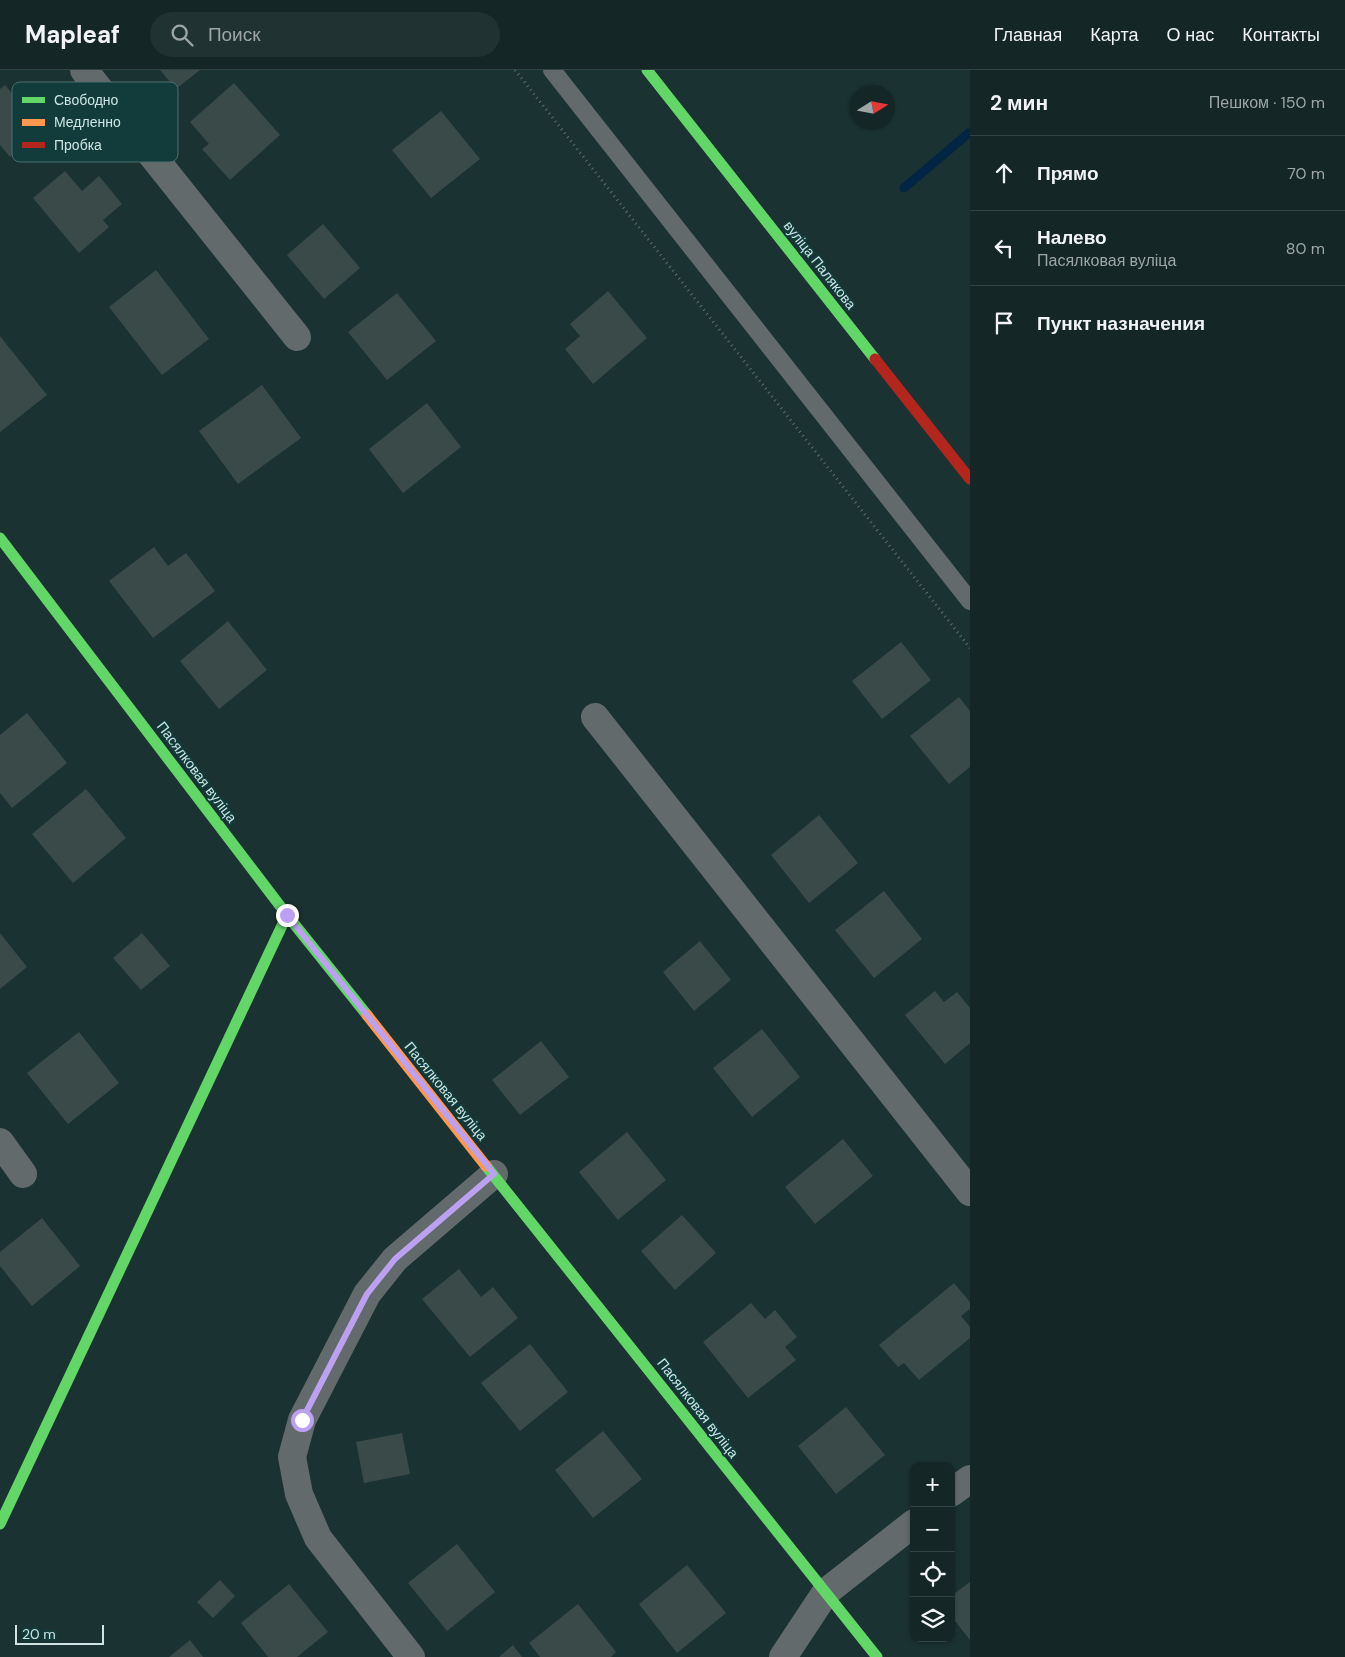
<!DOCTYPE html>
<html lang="ru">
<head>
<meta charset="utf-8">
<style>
  :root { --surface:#142626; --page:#213232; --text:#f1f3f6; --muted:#9da5a7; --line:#334343 }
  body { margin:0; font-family:"DM Sans",sans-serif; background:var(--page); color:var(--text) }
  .controls { position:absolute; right:15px; bottom:15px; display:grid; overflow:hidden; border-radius:10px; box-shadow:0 1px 4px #0004 }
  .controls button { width:45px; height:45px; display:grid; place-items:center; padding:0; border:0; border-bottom:1px solid var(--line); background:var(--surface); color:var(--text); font:25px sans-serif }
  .compass { position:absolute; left:850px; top:15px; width:45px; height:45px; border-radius:50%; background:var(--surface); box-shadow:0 1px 4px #0004; rotate:79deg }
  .scale { position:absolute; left:15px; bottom:12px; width:89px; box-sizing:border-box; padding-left:5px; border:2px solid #cee4e3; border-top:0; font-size:14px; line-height:18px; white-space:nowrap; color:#cee4e3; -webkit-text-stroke:4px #113c3b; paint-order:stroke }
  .stop { position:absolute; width:15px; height:15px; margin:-11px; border:4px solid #bca0f2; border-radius:50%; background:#fff }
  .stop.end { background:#bca0f2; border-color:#fff; box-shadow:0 1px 5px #0008 }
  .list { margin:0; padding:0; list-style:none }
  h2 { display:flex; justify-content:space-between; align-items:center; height:65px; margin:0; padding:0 20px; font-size:21px }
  h2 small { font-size:16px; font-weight:400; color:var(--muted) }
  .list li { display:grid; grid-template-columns:32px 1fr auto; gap:15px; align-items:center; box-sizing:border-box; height:75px; padding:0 20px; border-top:1px solid var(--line) }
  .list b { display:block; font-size:19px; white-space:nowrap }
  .list p { margin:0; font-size:16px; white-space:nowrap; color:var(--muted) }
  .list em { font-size:16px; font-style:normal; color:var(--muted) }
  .icon { flex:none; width:28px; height:28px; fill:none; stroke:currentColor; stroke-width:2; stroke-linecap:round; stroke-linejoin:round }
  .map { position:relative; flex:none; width:970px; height:1587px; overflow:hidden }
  header { display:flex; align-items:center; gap:30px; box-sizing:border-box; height:70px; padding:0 25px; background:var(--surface); border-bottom:1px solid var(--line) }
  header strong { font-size:24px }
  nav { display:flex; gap:28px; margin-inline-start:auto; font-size:18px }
  .search { width:350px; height:45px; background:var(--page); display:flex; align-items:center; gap:12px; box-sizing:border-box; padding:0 18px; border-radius:28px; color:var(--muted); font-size:19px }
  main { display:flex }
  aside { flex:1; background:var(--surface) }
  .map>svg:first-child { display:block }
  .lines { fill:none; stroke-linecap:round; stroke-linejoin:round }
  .stream { stroke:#022544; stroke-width:9 }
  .building { fill:#3a4a48 }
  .path { stroke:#616c6d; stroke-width:3; stroke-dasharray:1 4; stroke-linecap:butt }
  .lane { stroke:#626a6c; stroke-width:18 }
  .street { stroke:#626a6c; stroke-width:28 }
  .fast { stroke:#63d668; stroke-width:11 }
  .slow { stroke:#ff974d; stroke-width:11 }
  .jam { stroke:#b3261e; stroke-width:11 }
  .route { stroke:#bca0f2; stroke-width:6 }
  .labels { text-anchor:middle; stroke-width:4; stroke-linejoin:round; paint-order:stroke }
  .street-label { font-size:14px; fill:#cee4e3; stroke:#113c3b }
  .key { fill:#113c3b; stroke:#4a6e6d; stroke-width:1 }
  .key-label { font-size:14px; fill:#cee4e3 }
</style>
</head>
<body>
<header>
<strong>Mapleaf</strong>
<div class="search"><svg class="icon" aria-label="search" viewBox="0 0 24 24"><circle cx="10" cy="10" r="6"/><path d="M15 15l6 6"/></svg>Поиск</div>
<nav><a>Главная</a><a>Карта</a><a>О нас</a><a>Контакты</a></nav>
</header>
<main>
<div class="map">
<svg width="970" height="1587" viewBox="0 0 970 1587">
  <rect width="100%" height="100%" fill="#1b3232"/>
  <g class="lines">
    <path class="stream" d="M904,118L970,62"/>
  </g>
  <path class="building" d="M160,0H200L176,19Z
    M234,13L280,65L230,110L202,79L209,74L190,52Z
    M5,15L42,60L10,87L0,75V19Z
    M441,41L480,89L431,128L392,80Z
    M65,101L82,121L99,106L122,134L103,150L109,157L79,183L33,128Z
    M323,154L360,198L324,229L287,185Z
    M156,200L209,269L162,305L109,237Z
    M608,221L647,268L593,314L565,279L580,266L570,254Z
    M397,223L436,271L387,310L348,262Z
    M0,266L47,325L0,362Z
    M262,315L301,368L238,414L199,361Z
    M427,333L461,377L403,423L369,379Z
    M154,477L168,496L186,483L215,521L153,568L109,511Z
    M228,551L267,600L219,639L180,591Z
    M901,572L931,610L882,649L852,611Z
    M959,627L970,641V697L949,714L910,666Z
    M27,643L67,693L12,738L0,723V665Z
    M86,719L126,768L73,813L32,764Z
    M819,745L858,793L809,833L771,785Z
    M884,821L922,869L874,908L835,860Z
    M0,863L27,897L0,919Z
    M142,863L170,896L141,920L113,888Z
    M700,871L731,910L694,941L663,902Z
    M935,921L944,932L957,922L970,938V973L945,994L905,945Z
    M762,959L800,1007L752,1047L713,998Z
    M79,962L119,1013L68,1054L27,1003Z
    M541,971L569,1007L520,1045L492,1010Z
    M627,1062L666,1110L618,1150L579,1102Z
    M843,1069L873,1106L815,1154L785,1117Z
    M682,1145L716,1183L675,1220L641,1181Z
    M42,1148L80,1196L32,1236L0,1196V1182Z
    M459,1199L481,1227L493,1217L518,1248L470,1287L422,1229Z
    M954,1213L970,1232V1239L961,1246L970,1257V1268L919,1310L904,1293L898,1297L879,1275Z
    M751,1233L765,1249L775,1240L797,1267L785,1277L796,1290L748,1328L703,1272Z
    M530,1274L568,1322L520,1361L481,1313Z
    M846,1337L885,1385L836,1424L798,1376Z
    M603,1361L642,1409L593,1448L555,1400Z
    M402,1363L410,1404L364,1413L356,1372Z
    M457,1474L495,1522L447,1561L408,1513Z
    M687,1495L726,1543L677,1583L639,1534Z
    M220,1510L235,1526L213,1548L197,1532Z
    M970,1512V1570L951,1546V1526Z
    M289,1514L328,1562L297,1587H268L241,1553Z
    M578,1534L616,1582L611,1587H540L529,1573Z
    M190,1570L203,1587H169Z
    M513,1575L522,1587H499Z"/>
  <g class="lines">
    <path class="path" d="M515,0L970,578"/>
    <path class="lane" d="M552,0L970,531"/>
    <path class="street" d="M84,0L297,267
      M595,647L970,1122
      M0,1072L23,1104
      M951,1423L970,1409
      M411,1587L318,1468L299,1424L292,1387L302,1350L367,1224L395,1189L494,1104
      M783,1587L826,1522L914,1453"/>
    <path class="fast" d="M647,0L875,289
      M0,468L287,845L367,945
      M486,1096L877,1587
      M0,1454L287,845"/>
    <path class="slow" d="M367,945L486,1096"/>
    <path class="jam" d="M875,289L970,409"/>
  </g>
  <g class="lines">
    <path class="route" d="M287,845L494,1104L395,1189L367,1224L302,1350"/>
  </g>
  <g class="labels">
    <g class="street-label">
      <text transform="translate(820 195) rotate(52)" y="5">вуліца Палякова</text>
      <text transform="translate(197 702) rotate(53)" y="5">Пасялковая вуліца</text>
      <text transform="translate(446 1021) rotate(51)" y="5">Пасялковая вуліца</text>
      <text transform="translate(698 1338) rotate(52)" y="5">Пасялковая вуліца</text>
    </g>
  </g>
  <rect x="12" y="12" width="166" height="80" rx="8" class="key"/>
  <rect x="22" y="27" width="23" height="6" fill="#63d668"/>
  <rect x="22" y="49" width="23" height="7" fill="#ff974d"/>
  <rect x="22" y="72" width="23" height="6" fill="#b3261e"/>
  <g class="key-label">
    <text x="54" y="35">Свободно</text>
    <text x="54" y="57">Медленно</text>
    <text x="54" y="80">Пробка</text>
  </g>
</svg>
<div class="controls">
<button>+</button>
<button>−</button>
<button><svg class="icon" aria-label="locate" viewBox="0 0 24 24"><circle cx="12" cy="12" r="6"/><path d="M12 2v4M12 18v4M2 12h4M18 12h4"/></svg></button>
<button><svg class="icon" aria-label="layers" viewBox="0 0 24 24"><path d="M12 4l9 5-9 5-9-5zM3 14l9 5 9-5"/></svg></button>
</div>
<svg class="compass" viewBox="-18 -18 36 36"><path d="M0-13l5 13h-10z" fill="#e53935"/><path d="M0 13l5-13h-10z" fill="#9da5a7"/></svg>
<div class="scale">20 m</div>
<div class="stop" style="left:302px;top:1350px"></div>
<div class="stop end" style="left:287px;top:845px"></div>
</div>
<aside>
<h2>2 мин<small>Пешком · 150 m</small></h2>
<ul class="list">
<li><svg class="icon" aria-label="ahead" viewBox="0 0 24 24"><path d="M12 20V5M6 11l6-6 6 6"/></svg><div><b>Прямо</b></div><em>70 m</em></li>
<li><svg class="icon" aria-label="left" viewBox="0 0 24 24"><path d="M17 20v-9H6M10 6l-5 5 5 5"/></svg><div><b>Налево</b><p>Пасялковая вуліца</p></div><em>80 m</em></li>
<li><svg class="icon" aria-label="arrive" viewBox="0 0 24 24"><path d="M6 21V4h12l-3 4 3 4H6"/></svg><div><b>Пункт назначения</b></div></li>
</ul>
</aside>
</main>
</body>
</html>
